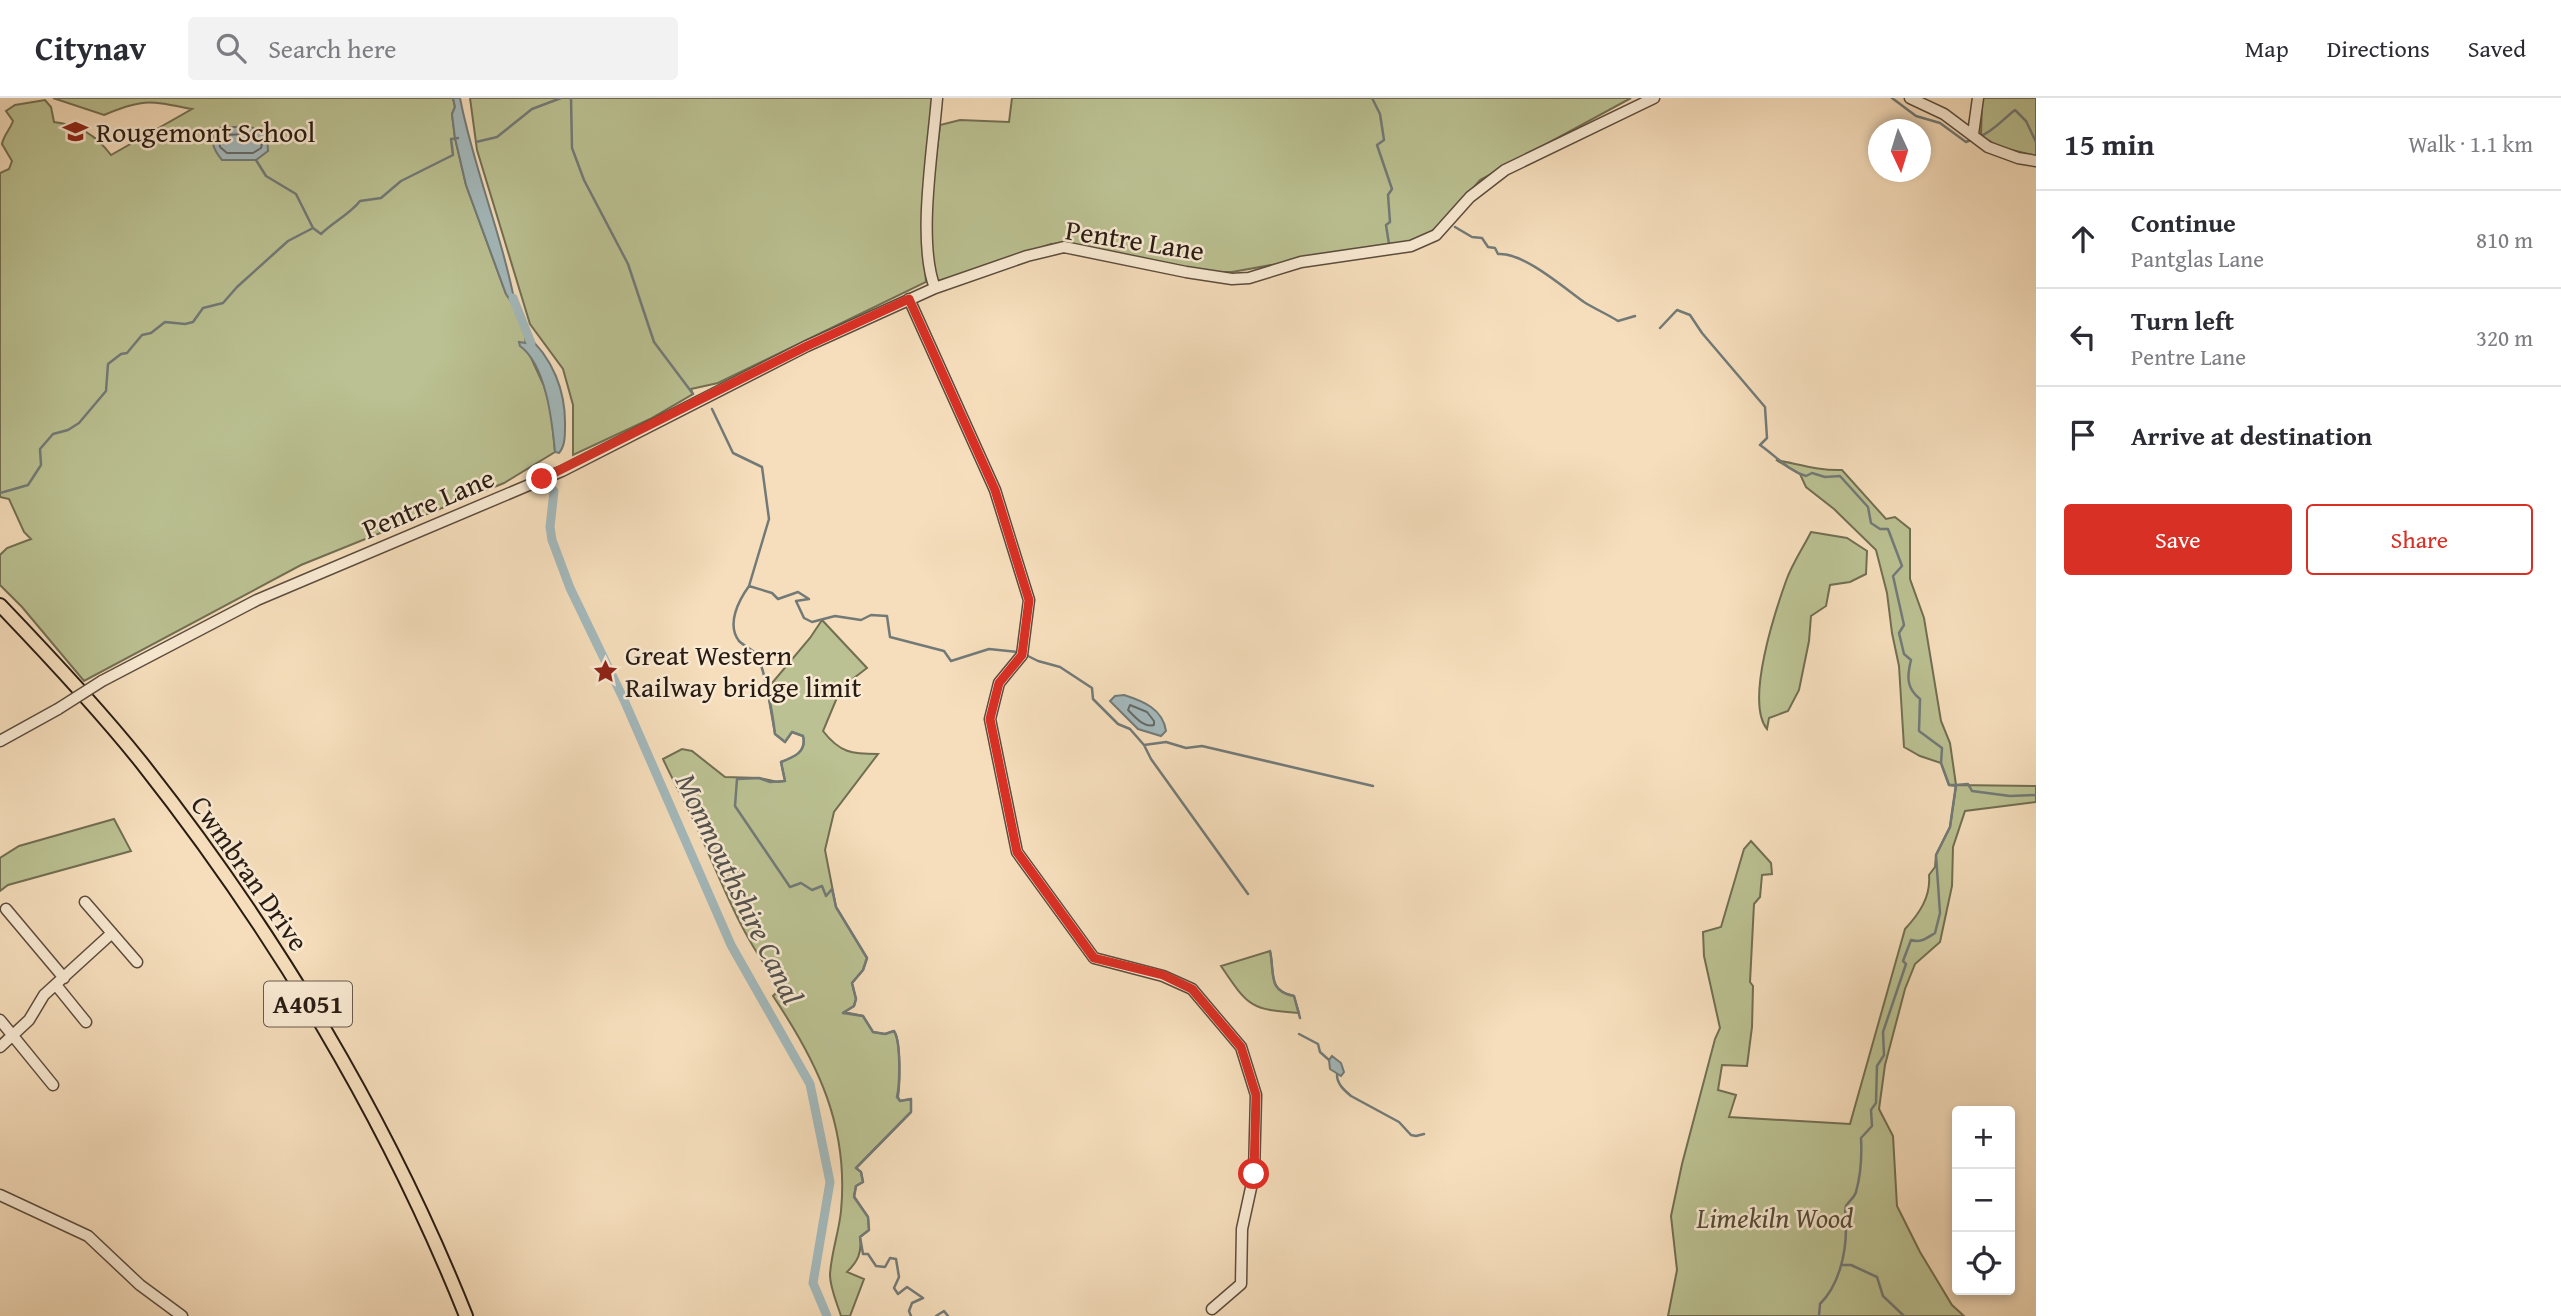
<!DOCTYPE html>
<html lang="en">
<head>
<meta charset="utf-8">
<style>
  :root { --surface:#fff; --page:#f2f2f3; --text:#2b2b33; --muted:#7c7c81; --line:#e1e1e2; --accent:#d93025 }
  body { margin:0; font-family:"Gentium Book Plus",serif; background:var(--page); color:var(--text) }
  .controls { position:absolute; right:21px; bottom:21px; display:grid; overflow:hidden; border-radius:7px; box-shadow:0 4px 10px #0003 }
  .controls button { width:63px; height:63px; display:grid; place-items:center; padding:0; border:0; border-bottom:2px solid var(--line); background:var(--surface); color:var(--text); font:35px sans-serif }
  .compass { position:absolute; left:1868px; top:21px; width:63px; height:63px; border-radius:50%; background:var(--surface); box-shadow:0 4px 10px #0003; rotate:176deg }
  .stop { position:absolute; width:21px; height:21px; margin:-16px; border:5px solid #d93025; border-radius:50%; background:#fff }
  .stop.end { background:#d93025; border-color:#fff; box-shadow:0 2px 7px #0008 }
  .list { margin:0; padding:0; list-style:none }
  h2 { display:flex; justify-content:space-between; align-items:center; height:91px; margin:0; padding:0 28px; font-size:30px }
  h2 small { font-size:23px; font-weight:400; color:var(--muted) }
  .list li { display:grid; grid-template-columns:46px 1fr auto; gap:21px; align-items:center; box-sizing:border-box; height:98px; padding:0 28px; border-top:2px solid var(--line) }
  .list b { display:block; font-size:26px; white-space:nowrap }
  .list p { margin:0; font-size:23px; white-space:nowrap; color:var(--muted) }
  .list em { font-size:23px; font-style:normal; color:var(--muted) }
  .actions { display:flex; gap:14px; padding:21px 28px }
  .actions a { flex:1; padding:16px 0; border:2px solid var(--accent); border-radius:7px; text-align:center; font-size:24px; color:var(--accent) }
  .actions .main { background:var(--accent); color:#fff }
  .icon { flex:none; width:38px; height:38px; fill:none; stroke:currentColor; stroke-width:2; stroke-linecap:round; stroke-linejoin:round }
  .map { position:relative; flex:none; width:2036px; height:1218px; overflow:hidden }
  header { display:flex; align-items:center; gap:42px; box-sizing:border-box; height:98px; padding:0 35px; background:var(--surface); border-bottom:2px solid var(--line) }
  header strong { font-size:33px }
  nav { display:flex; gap:38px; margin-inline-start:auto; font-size:24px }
  .search { width:490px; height:63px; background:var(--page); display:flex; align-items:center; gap:18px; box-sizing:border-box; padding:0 24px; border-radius:7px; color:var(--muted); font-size:26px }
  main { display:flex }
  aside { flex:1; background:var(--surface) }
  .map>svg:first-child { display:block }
  .green { fill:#bbc192; stroke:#726e52; stroke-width:2 }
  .water { fill:#a3b9bc; stroke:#727a78; stroke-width:2 }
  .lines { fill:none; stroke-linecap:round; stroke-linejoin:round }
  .shore { stroke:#666a68; stroke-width:2 }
  .stream { stroke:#727a78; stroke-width:2.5 }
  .canal { stroke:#a3b9bc; stroke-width:9 }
  .minor-casing { stroke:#5c4c3d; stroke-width:13 }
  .major-casing { stroke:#281b13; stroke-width:16 }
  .minor { stroke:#f9ead3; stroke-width:10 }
  .major { stroke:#f6debc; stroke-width:12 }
  .minor-bridge-casing { stroke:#5c4c3d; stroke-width:13; stroke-linecap:butt }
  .minor-bridge { stroke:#f9ead3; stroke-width:10 }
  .route { stroke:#d93025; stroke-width:9 }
  .labels { text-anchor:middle; stroke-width:5; stroke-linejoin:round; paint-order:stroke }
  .shield { fill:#f9ead3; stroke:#67594d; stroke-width:2 }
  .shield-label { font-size:26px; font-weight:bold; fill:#281b13 }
  .poi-label { font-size:28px; fill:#281b13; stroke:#f9ead3; text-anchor:start }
  .street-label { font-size:28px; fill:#281b13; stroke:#f9ead3 }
  .park-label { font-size:28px; font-style:italic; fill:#544d39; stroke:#f9ead3 }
  .water-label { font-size:30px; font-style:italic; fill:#53524e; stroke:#f9ead3 }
</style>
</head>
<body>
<header>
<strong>Citynav</strong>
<div class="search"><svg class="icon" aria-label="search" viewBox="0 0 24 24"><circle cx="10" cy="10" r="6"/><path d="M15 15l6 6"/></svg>Search here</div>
<nav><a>Map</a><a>Directions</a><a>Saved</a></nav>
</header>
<main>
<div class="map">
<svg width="2036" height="1218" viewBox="0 0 2036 1218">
  <rect width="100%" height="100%" fill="#f6debc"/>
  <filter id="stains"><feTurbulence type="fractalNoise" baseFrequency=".00286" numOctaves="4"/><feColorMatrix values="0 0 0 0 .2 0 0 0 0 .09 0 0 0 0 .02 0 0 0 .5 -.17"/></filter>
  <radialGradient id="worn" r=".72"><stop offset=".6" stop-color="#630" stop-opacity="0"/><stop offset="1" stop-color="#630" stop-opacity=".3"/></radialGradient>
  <path class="green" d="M53,0H453L455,9L452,16L455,40L466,87L506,196C517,211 525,227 526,246L523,250L528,253L544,288L551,311L555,354L504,385L301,467L84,583L22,509L0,487V457L7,450L31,441L24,434L9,401L0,399V75L9,71L12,63L2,46C4,36 10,32 13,23L6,13L15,7L45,2L51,9L54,24C79,27 96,37 111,57L192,11C150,3 144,0 104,17Z
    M470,0H934L923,143L926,184L718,285L691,291L693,296L650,321L573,357V307L563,271L530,226L477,52Z
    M1012,0H1631L1480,82L1442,126L1426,137L1405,145L1389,146L1232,174H1204L1068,145L1051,146L993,167L938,183C921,150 936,65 940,27L960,22L1009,24Z
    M1982,0H2036V58L2000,49L1981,38Z
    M1776,362C1798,366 1820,373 1842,372L1886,421L1895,419L1910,431V481L1924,520L1941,623L1950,645L1956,687L2036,688V704L1965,713L1953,749L1952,788L1940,844L1915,866L1905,891L1885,967L1879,1011L1893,1038L1897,1108L1920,1154L1952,1207L1964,1218H1668L1677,1172L1671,1118L1682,1066L1715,941L1720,930L1704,858L1703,834L1721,829L1744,751L1751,743L1771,765L1772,776L1762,777L1760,799L1754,806L1750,884L1753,888L1752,929L1747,968L1722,967L1718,992L1736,997L1729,1019L1850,1026L1905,831C1919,816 1931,799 1929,777L1935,769L1936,757L1950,729L1956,688L1949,687L1941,665L1920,658L1904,649L1899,568L1892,535L1887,495L1876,452L1834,411L1806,389L1800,376Z
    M1811,434L1847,440L1867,453L1866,476L1850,484L1830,487L1826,508L1811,518L1809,543L1799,592L1788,613L1769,620L1767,631C1745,604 1775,514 1786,483C1792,466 1803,450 1811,434Z
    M822,522L867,570L841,590L823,633C840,655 852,656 878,656L834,714L825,752L836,809L867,860L863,872L852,885L856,901L854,908L844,914L863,918L873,934L885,936L894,933C901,943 900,986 898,999L900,1003L911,1001V1014L856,1070L861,1074L863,1084L856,1088L854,1098L868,1119L869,1132L860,1139C862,1155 858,1163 847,1174L864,1181L850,1218H841C837,1205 830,1190 830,1177C831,1155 839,1134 841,1113C849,1029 818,965 773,898L782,889C739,839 720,777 692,719C683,700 672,681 663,661L682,651L692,653L725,679L759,680L778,684L785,683L781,664C794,659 807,654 803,638L792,634L785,644L775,636L767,591L810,540Z
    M114,721L131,753L8,787L0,793V760L19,748Z
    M1270,853C1275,875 1267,893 1294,898L1299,915C1250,912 1248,908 1221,868Z"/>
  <path class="water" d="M453,0H460C474,72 503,139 516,211L506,196L466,87L455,40L452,16L455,9Z
    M250,28L267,39L268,53L256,62H222C212,50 210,43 218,30Z
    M525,236C553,259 566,294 565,329C565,338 565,348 559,355L555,354C552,322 546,267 520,248L519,244L526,245Z
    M1124,597C1143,603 1163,611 1166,633L1161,638L1138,631L1110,603L1115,598Z
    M1332,958L1341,965L1344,974L1341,978L1330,971L1329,962Z"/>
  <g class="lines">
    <path class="shore" d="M249,36L262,46L261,50L253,55H227L220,49L219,41L223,37Z
      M1130,607L1147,614L1154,623V627C1144,630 1135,619 1128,612Z"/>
    <path class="stream" d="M571,0L572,50L584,82L628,166L654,244L693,296
      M1372,0L1380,16L1384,42L1377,47L1392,91L1388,97L1390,124L1386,127L1389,146H1391
      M1892,0L1916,18L1940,25L1966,44L1973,41
      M1979,39C1994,33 2002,22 2015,12L2026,23L2036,44
      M476,44L497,39L532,11L561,0
      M256,62L266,78L296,96L313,130L321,136C333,124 350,116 360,103L381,100L401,83L453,57L451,41L458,40
      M1455,129L1472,139L1482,140L1488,149L1495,150L1498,156C1523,154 1563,189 1584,204C1595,211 1607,216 1618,223L1635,218
      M1660,230L1677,212L1690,217L1702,235L1765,309L1767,340L1760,347C1776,358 1787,372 1806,378L1812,375L1825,379L1840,378L1868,409L1871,425L1880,431H1888L1902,468L1893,478L1904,527L1899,535L1904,556L1911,562C1907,578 1906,590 1920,601L1919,633L1942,650L1941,665L1949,687H1956L1950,729L1936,757L1940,815L1935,835C1927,840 1921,845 1911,842L1903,863L1906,866L1883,934L1884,957L1877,968L1876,1005L1871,1012L1872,1028L1861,1040C1862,1058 1861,1076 1856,1094C1854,1100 1849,1103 1846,1108C1844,1113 1846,1123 1846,1130C1846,1156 1839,1187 1820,1206L1819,1218
      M712,311L733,355L762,369L769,421L749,488L772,495L778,501L798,494L809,501L796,503L804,520L812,524L835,518L861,522L871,517L887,518L890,539L944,553L951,563L989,551L1018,554
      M0,395L28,387L41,367L40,351L53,336L68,332L79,325L106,293L108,266L121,256L127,255L142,237L151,235L165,224L185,226L193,224L203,210L223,205L237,189L288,143L313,130
      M749,488C739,502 726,526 739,543C744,548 752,551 756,556C765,570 773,619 775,636L785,644L792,634L803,638C807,654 794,659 781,664L785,683L770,684L759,680L737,681L735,708L790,789L801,785L812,792L822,788L826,798L832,791L836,809L867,860L863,872L852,885L856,901L854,908L843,915L863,918L873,934L885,936L894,933C901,943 900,986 897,999L900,1003L911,1001V1014L856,1070L861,1074L863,1084L856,1088L854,1099L868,1119L869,1132L860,1139L863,1156H868L876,1168L885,1169L890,1160L896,1161L899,1179L894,1190L898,1196L907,1189L923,1200L912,1205L909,1213L911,1218
      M1024,556L1038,563L1060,569L1092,590L1093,601L1118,626L1130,631L1144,647L1151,661L1248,796
      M1144,647L1166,644L1186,650L1202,648L1373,688
      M1956,687L1968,686L1972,693L2010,698L2036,697
      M1270,853C1275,875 1267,893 1294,898L1300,920
      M1299,936L1318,946L1320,954L1329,962
      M1337,977C1337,986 1344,992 1351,998L1399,1024L1411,1037L1416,1038L1424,1036
      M1842,1167H1851L1877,1179L1883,1198L1904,1218
      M936,1218L944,1213L948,1218"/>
    <path class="canal" d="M513,200L531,245
      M554,393L550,429L552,442L570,490L624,602L731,847L810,986L830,1084L813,1185L827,1218"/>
    <defs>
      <path id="minor" d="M1910,0L1944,16L1988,49L2018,60L2036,63
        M1973,36L1978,0
        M935,190C917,144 933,51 937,0
        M909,201L995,392L1029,502L1022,557L999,585L990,621L1017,754L1094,860L1163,878L1192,891L1241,949L1256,997L1254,1076L1242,1131L1241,1186L1212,1211
        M102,583L257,502L562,373L807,248L935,190L1027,158L1064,149L1186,174L1232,181L1249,180L1301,164L1411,148L1436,137L1470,99L1505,72L1654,0
        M0,643L58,611
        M85,804L137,864
        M6,811L64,880
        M56,887L86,924
        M0,922L53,987
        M0,949L29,922L44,897L112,835
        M0,1097L88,1138L140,1187L182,1218"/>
      <path id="major" d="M0,507C48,557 97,609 141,664C273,831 387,1020 466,1218"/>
    </defs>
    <use href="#minor" class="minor-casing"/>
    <use href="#major" class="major-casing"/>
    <use href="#minor" class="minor"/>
    <use href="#major" class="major"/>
    <defs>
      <path id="minor-bridge" d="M58,611L102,583"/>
    </defs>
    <use href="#minor-bridge" class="minor-bridge-casing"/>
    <use href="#minor-bridge" class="minor-bridge"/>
  </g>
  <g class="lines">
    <path class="route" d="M542,381L807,248L909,201L995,392L1029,502L1022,557L999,585L990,621L1017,754L1094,860L1163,877L1192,891L1241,949L1256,997L1254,1076"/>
  </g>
  <defs>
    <symbol id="school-bare" viewBox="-9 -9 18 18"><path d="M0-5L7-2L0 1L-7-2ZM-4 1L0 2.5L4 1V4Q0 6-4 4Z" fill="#8f2418" stroke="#f9ead3" stroke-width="2.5" paint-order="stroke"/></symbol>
    <symbol id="sight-bare" viewBox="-9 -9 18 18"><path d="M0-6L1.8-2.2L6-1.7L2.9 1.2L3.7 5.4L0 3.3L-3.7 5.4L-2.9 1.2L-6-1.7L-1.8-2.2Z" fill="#8f2418" stroke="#f9ead3" stroke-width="2.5" paint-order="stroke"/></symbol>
  </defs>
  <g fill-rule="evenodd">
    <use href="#school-bare" x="58" y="16" width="35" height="35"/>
    <use href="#sight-bare" x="588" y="556" width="35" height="35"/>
  </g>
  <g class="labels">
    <rect class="shield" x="264" y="883.5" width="88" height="45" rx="5"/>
    <g class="shield-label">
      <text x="308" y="915">A4051</text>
    </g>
    <g class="poi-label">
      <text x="96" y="44">Rougemont School</text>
      <text x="625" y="567">Great Western<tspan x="625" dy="32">Railway bridge limit</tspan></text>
    </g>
    <g class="street-label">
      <text transform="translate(1135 142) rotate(9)" y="10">Pentre Lane</text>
      <text transform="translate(428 405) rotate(-23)" y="10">Pentre Lane</text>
      <text transform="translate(250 775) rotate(55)" y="10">Cwmbran Drive</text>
    </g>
    <g class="park-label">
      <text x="1775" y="1130">Limekiln Wood</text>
    </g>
    <g class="water-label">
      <text transform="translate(739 791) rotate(64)" y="10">Monmouthshire Canal</text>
    </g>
  </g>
  <rect width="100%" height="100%" filter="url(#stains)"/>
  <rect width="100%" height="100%" fill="url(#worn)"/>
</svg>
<div class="controls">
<button>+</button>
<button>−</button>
<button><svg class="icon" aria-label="locate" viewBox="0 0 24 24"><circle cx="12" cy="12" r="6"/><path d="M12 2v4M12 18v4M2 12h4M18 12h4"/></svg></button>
</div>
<svg class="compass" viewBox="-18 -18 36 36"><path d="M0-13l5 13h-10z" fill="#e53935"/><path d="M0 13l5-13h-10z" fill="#7c7c81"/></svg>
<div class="stop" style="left:1254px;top:1076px"></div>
<div class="stop end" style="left:542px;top:381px"></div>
</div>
<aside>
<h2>15 min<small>Walk · 1.1 km</small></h2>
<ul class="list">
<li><svg class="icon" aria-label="ahead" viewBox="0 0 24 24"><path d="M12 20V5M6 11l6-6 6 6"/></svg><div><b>Continue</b><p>Pantglas Lane</p></div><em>810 m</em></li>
<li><svg class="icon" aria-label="left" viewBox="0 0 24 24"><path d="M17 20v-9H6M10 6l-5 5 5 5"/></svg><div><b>Turn left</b><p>Pentre Lane</p></div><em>320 m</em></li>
<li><svg class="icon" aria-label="arrive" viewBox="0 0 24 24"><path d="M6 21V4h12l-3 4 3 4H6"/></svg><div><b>Arrive at destination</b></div></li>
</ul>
<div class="actions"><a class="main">Save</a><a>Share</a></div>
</aside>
</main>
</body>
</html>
